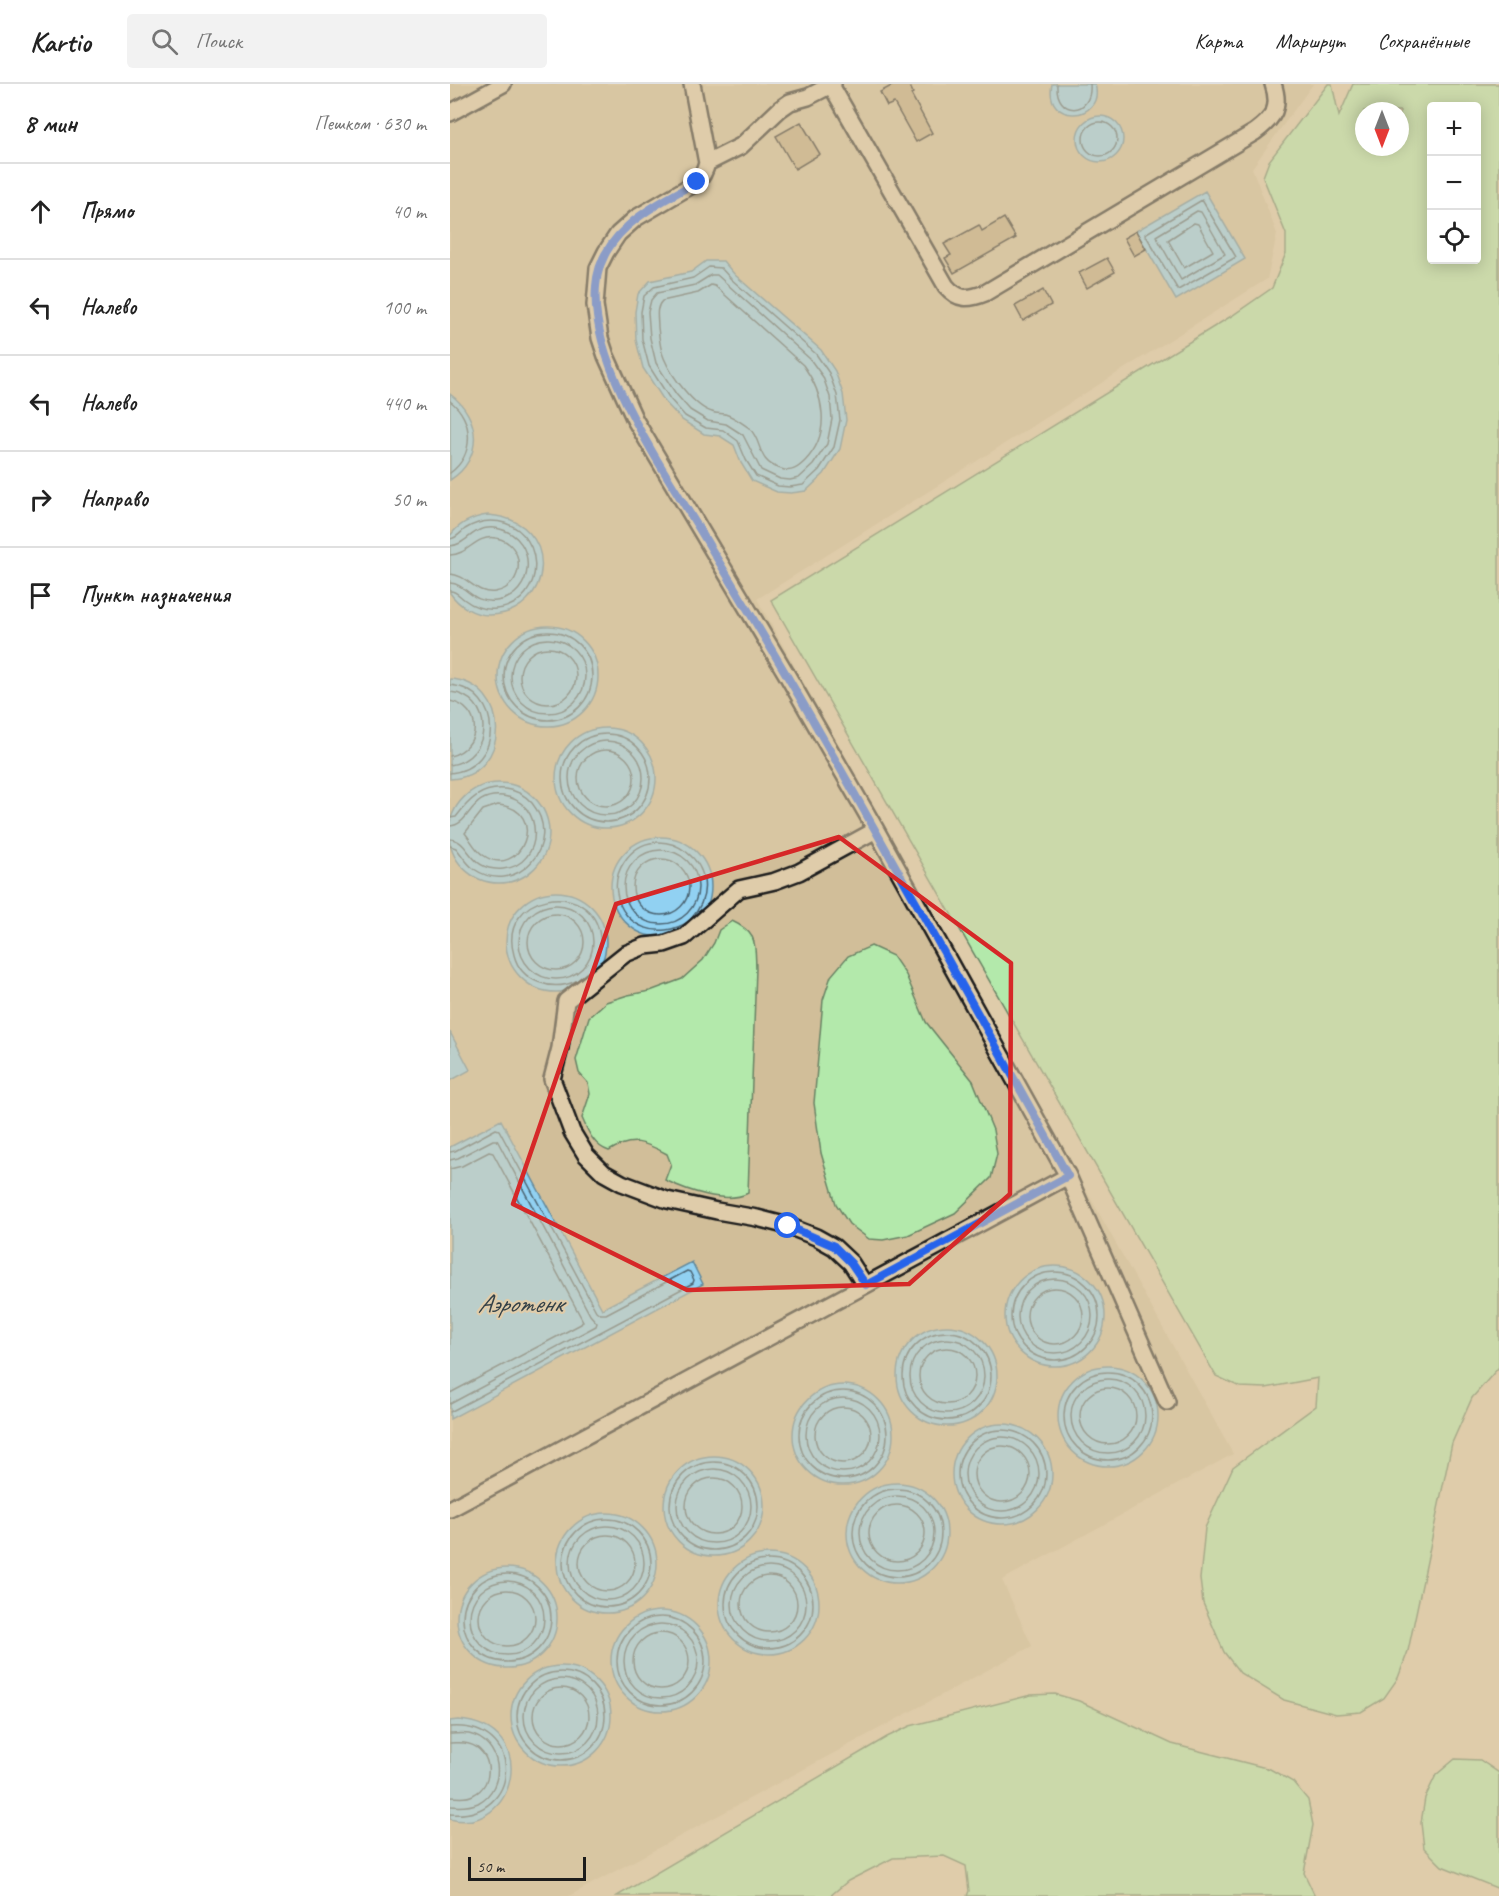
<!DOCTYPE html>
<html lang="ru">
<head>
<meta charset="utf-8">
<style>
  :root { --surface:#fff; --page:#f2f2f2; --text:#222; --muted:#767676; --line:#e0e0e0 }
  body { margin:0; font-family:Caveat,sans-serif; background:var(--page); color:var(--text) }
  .controls { position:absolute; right:18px; top:18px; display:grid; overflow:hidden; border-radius:6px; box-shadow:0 3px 15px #0003 }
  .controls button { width:54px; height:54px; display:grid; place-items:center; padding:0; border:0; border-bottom:2px solid var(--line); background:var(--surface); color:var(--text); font:30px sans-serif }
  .compass { position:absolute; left:905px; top:18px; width:54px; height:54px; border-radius:50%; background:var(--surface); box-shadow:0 3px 15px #0003; rotate:180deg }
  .scale { position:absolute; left:18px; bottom:15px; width:118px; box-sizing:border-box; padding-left:6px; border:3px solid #1c1c1c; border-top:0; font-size:16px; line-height:21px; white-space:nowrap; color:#1c1c1c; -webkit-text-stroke:4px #dfccaa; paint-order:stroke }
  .stop { position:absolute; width:18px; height:18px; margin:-14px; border:4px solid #2563eb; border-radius:50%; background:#fff }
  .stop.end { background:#2563eb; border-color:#fff; box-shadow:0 2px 6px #0008 }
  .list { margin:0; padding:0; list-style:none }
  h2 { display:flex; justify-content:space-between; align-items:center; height:78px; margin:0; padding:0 24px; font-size:26px }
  h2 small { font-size:20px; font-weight:400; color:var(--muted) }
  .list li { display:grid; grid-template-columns:39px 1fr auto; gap:18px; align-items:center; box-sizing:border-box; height:96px; padding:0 24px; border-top:2px solid var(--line) }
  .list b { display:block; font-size:22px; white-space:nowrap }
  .list em { font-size:20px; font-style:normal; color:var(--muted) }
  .icon { flex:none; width:33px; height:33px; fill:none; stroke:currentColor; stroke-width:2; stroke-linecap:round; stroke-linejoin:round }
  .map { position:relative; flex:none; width:1049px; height:1812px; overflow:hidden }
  header { display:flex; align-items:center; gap:36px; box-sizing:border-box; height:84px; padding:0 30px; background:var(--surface); border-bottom:2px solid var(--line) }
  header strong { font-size:28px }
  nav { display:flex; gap:33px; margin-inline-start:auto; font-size:21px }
  .search { width:420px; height:54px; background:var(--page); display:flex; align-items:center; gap:15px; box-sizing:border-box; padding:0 21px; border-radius:6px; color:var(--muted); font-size:22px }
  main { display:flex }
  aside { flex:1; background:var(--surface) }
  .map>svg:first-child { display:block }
  .built { fill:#d1be99 }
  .green { fill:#b3e9ab; stroke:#688264; stroke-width:1.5; fill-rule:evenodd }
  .water { fill:#91d1f2; stroke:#62899c; stroke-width:1.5 }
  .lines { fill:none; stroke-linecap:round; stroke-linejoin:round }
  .shore { stroke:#4b6472; stroke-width:1.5 }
  .building { fill:#bea77d; stroke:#1c1c1c; stroke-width:1.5 }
  .minor-casing { stroke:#1c1c1c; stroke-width:20 }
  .minor { stroke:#dfccaa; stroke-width:15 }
  .route { stroke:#2563eb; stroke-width:8 }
  .marked { fill:none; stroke:#d62828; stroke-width:4.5; stroke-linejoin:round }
  .labels { text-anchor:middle; stroke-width:4.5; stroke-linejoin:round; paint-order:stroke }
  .water-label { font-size:26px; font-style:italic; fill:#334047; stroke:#dfccaa }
</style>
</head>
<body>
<header>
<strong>Kartio</strong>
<div class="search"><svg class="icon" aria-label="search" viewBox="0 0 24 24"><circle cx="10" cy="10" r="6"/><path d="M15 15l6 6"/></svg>Поиск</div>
<nav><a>Карта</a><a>Маршрут</a><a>Сохранённые</a></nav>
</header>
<main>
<aside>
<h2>8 мин<small>Пешком · 630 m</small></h2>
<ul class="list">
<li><svg class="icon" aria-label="ahead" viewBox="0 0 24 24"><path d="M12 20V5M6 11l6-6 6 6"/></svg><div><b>Прямо</b></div><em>40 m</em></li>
<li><svg class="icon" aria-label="left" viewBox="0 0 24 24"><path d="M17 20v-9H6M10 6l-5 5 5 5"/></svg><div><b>Налево</b></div><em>100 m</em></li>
<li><svg class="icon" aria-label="left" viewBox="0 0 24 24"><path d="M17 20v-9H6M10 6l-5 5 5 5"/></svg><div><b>Налево</b></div><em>440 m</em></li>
<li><svg class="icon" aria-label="right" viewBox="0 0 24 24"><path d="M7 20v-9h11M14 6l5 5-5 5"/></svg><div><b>Направо</b></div><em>50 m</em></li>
<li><svg class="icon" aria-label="arrive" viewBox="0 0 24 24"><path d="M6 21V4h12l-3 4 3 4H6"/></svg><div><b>Пункт назначения</b></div></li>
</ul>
</aside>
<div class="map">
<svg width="1049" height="1812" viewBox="0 0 1049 1812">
  <rect width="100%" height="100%" fill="#dfccaa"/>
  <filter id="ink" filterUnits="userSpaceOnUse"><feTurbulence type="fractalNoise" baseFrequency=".0167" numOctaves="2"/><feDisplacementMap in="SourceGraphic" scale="12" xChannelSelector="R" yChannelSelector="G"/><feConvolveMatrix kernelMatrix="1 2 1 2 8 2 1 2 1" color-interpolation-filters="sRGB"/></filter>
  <g filter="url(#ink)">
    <path class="built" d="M0,0H863L802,84L827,150L817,195L307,515L783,1370L552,1496L582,1562L119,1812H0Z"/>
    <path class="green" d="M878,0H882L889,32L903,0H1049V1283L1022,1314L1002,1359L958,1567L948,1594L934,1614L911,1628L886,1630L834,1616L790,1589L774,1568L753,1519L750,1495L755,1444L783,1383L866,1322L868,1294L816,1304L790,1303L766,1292L321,516L783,231L822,204L836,169V150L813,93L819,77ZM1026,22V176H982V22ZM914,27H950V63H914Z
      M282,837C308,849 305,859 306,885L298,1109C276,1121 236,1106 215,1096L221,1080L217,1070C195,1058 182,1052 159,1067C144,1062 138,1048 132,1034L140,1010L138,999L129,989L126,976L139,933L156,918L178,911L200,907L232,895L253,876L264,859L269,846Z
      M421,862L443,872L456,891L476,938L523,997L543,1046L547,1070L541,1094L505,1129L458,1151L433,1156L419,1155L399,1140L386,1120L371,1069L364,1019L373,916L381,892L398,872Z
      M605,1610L629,1617L722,1660L820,1685L843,1698L858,1716L863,1741L854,1789L865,1812H517L519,1807L516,1782L494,1772L443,1774L398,1797L380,1812H167L437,1653L460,1642L581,1611Z
      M1005,1675L1030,1676L1049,1689V1805L992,1782L974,1764L971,1739L975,1714L986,1691Z"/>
    <path class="water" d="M602,0H645C656,38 593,42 602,0Z
      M627 55a23 23 0 1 1 46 0a23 23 0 1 1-46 0Z
      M755,107L795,175L726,216L686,147Z
      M256,177H273L285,191L371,266L385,287L393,310L396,336L390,365L374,390L356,407L341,409L327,408L302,397L291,379L284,361L270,352L254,350L232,336L215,318L193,284L186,256L185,228L188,210L200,197L241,188Z
      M0,310C31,333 34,374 0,396Z
      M38,431C114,436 104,531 39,531C24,531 9,522 0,509V452C9,439 23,433 38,431Z
      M48 592a50 50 0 1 1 100 0a50 50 0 1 1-100 0Z
      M0,595C63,599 61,693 0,695Z
      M106 694a50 50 0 1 1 100 0a50 50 0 1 1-100 0Z
      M-1 749a50 50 0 1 1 100 0a50 50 0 1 1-100 0Z
      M161 803a50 50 0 1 1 100 0a50 50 0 1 1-100 0Z
      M56 858a50 50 0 1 1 100 0a50 50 0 1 1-100 0Z
      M0,948L20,986L0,997Z
      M51,1036L152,1225L242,1178L253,1200L0,1335V1063Z
      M555 1232a50 50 0 1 1 100 0a50 50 0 1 1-100 0Z
      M447 1292a50 50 0 1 1 100 0a50 50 0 1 1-100 0Z
      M608 1332a50 50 0 1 1 100 0a50 50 0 1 1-100 0Z
      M343 1351a50 50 0 1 1 100 0a50 50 0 1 1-100 0Z
      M502 1390a50 50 0 1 1 100 0a50 50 0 1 1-100 0Z
      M214 1422a50 50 0 1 1 100 0a50 50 0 1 1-100 0Z
      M397 1449a50 50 0 1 1 100 0a50 50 0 1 1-100 0Z
      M107 1479a50 50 0 1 1 100 0a50 50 0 1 1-100 0Z
      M269 1520a50 50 0 1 1 100 0a50 50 0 1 1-100 0Z
      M7 1534a50 50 0 1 1 100 0a50 50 0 1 1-100 0Z
      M161 1577a50 50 0 1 1 100 0a50 50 0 1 1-100 0Z
      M61 1632a50 50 0 1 1 100 0a50 50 0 1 1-100 0Z
      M8,1636C93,1642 65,1752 0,1735V1637Z"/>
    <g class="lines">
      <path class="shore" d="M607,0C605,33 643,33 640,0
        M633 55a17 17 0 1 1 34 0a17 17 0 1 1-34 0Z
        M752,116L786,173L728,206L695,150Z
        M747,127L751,128L775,170L731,196L706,152Z
        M744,139L748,140L763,167L734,184L718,156Z
        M259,183L271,184L281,195L366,270L379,289L387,311L390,336L384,363L369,386L353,401L340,403L328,402L306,392L296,376L288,357L273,346L256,344L235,332L220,315L199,282L192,255L191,228L194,212L204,203L243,194Z
        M267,191L360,275L373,293L380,313L382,335L377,360L363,381L349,394L340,396L330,395L311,386L293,351L276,340L258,337L240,326L226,310L206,279L200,254L198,228L201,216L207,209L245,201L261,191Z
        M261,201L265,202L353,281C374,310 382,349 355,377C348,384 341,389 331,385C305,377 314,358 299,344C292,339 283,332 275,330C271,329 266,330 262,328C244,323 221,291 214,274C210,265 209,253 208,243C208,234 205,224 212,217L248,209Z
        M0,317C24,335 25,371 0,389
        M0,455C7,454 10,449 15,445C23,440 32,437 41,437C97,438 100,520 46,525C35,526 24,523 15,516C9,512 7,507 0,507
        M0,462C19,461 23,438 50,445C89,455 85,513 46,517C21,520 17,500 0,499
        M0,471C18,471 26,450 46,454C76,459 76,503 45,508C26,511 18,491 0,490
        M54 592a44 44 0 1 1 88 0a44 44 0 1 1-88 0Z
        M61 592a37 37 0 1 1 74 0a37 37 0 1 1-74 0Z
        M70 592a28 28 0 1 1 56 0a28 28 0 1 1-56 0Z
        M0,601C54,606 54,684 0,689
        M0,608C44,612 44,674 0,681
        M0,617C33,624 32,664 0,672
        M112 694a44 44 0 1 1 88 0a44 44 0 1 1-88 0Z
        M119 694a37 37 0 1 1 74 0a37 37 0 1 1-74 0Z
        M128 694a28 28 0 1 1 56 0a28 28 0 1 1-56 0Z
        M48,721C101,725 70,798 33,771C25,766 21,756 15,749L33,726Z
        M0,734L6,733C19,716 31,703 55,705C65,706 75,711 82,719C115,760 66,814 24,785C16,779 12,771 6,764L0,762
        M0,742C21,741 19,708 53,712C95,717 95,781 53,785C18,788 21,756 0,755
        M174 803a37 37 0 1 1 74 0a37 37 0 1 1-74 0Z
        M183 803a28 28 0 1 1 56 0a28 28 0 1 1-56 0Z
        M69 858a37 37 0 1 1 74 0a37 37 0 1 1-74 0Z
        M78 858a28 28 0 1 1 56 0a28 28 0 1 1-56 0Z
        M238,838C210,856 172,844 167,809C165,798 168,787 174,778C207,727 286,784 241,835
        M126,897C102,908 71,898 64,871C46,809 143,792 150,853C151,866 147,878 139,887
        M0,1068L5,1067L46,1045L49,1046L146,1227L150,1230H156L237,1187L240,1188L244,1196L243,1199L0,1328
        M0,1076L8,1074L43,1056H47L140,1231L147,1239L146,1242L0,1320
        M0,1085L12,1082L39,1068L43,1069L133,1237L131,1240L0,1309
        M561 1232a44 44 0 1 1 88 0a44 44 0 1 1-88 0Z
        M568 1232a37 37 0 1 1 74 0a37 37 0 1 1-74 0Z
        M577 1232a28 28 0 1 1 56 0a28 28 0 1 1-56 0Z
        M453 1292a44 44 0 1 1 88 0a44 44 0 1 1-88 0Z
        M460 1292a37 37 0 1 1 74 0a37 37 0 1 1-74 0Z
        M469 1292a28 28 0 1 1 56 0a28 28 0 1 1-56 0Z
        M614 1332a44 44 0 1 1 88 0a44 44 0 1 1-88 0Z
        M621 1332a37 37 0 1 1 74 0a37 37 0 1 1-74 0Z
        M630 1332a28 28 0 1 1 56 0a28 28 0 1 1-56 0Z
        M349 1351a44 44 0 1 1 88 0a44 44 0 1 1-88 0Z
        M356 1351a37 37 0 1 1 74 0a37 37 0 1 1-74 0Z
        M365 1351a28 28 0 1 1 56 0a28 28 0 1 1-56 0Z
        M508 1390a44 44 0 1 1 88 0a44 44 0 1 1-88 0Z
        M515 1390a37 37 0 1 1 74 0a37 37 0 1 1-74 0Z
        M524 1390a28 28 0 1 1 56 0a28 28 0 1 1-56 0Z
        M220 1422a44 44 0 1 1 88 0a44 44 0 1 1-88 0Z
        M227 1422a37 37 0 1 1 74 0a37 37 0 1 1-74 0Z
        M236 1422a28 28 0 1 1 56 0a28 28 0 1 1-56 0Z
        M403 1449a44 44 0 1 1 88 0a44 44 0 1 1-88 0Z
        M410 1449a37 37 0 1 1 74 0a37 37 0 1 1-74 0Z
        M419 1449a28 28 0 1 1 56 0a28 28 0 1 1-56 0Z
        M113 1479a44 44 0 1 1 88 0a44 44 0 1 1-88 0Z
        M120 1479a37 37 0 1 1 74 0a37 37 0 1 1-74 0Z
        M129 1479a28 28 0 1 1 56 0a28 28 0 1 1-56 0Z
        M275 1520a44 44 0 1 1 88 0a44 44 0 1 1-88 0Z
        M282 1520a37 37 0 1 1 74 0a37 37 0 1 1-74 0Z
        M13 1534a44 44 0 1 1 88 0a44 44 0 1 1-88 0Z
        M291 1520a28 28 0 1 1 56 0a28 28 0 1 1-56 0Z
        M20 1534a37 37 0 1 1 74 0a37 37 0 1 1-74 0Z
        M29 1534a28 28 0 1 1 56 0a28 28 0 1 1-56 0Z
        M167 1577a44 44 0 1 1 88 0a44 44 0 1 1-88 0Z
        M174 1577a37 37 0 1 1 74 0a37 37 0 1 1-74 0Z
        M183 1577a28 28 0 1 1 56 0a28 28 0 1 1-56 0Z
        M67 1632a44 44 0 1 1 88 0a44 44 0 1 1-88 0Z
        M74 1632a37 37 0 1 1 74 0a37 37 0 1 1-74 0Z
        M83 1632a28 28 0 1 1 56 0a28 28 0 1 1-56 0Z
        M0,1643C75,1637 73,1736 0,1730
        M0,1650C6,1650 13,1649 19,1650C52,1657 58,1703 28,1719C19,1723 10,1723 0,1722
        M0,1659C7,1659 12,1658 19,1660C42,1666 46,1700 23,1711C16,1715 8,1713 0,1713"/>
    </g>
    <path class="building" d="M445,0H459L463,9L461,10L482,49L466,58L444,19L437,22L430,8Z
      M351,38L370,70L345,85L326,52Z
      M554,134L566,154L504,189L495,174L501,171L494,160L529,141L532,147Z
      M686,147L696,165L684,172L674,154Z
      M657,174L665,188L637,204L629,189Z
      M593,206L601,221L573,237L565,222Z"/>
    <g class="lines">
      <defs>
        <path id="minor" d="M242,0L257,79C255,87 253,92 247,98L186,134L168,150L156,168L148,184L145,221L150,254L156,272L185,336L337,591L426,746L618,1092L717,1318
          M381,1L496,202C508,216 518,216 535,209L805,48C824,34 831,23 823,0
          M0,29L53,0
          M257,79L291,62L330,25L340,18L358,13L383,0
          M415,1201L401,1179L384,1163L366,1153L338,1142L307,1134L267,1127L217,1116L172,1099L154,1089L136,1071L122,1048L102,995L110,964L116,917L175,870L195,862L214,860L234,853L289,805L325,797L349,788L426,746
          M0,1425L618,1092"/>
      </defs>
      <use href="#minor" class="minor-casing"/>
      <use href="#minor" class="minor"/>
    </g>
  </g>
  <g class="lines" filter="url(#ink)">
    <path class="route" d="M247,98C204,122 150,147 146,202C139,282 216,388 256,456C293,518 331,580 366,642C452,792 535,942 618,1092L416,1201L401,1179L384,1162L338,1142"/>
  </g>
  <path d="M0 0H1049V1812H0ZM389,753L561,879L560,1110L459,1200L237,1206L63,1120L166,820Z" fill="#dfccaa" fill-opacity=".55" fill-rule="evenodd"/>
  <path class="marked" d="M389,753L561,879L560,1110L459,1200L237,1206L63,1120L166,820Z"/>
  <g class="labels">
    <g class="water-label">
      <text x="70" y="1228">Аэротенк</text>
    </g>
  </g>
</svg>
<div class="controls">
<button>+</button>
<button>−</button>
<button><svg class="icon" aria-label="locate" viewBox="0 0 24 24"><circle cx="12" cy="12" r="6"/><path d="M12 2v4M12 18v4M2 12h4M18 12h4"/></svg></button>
</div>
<svg class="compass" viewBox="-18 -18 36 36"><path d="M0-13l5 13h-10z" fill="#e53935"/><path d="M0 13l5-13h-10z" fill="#767676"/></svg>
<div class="scale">50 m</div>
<div class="stop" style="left:338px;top:1142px"></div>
<div class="stop end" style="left:247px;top:98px"></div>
</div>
</main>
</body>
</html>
